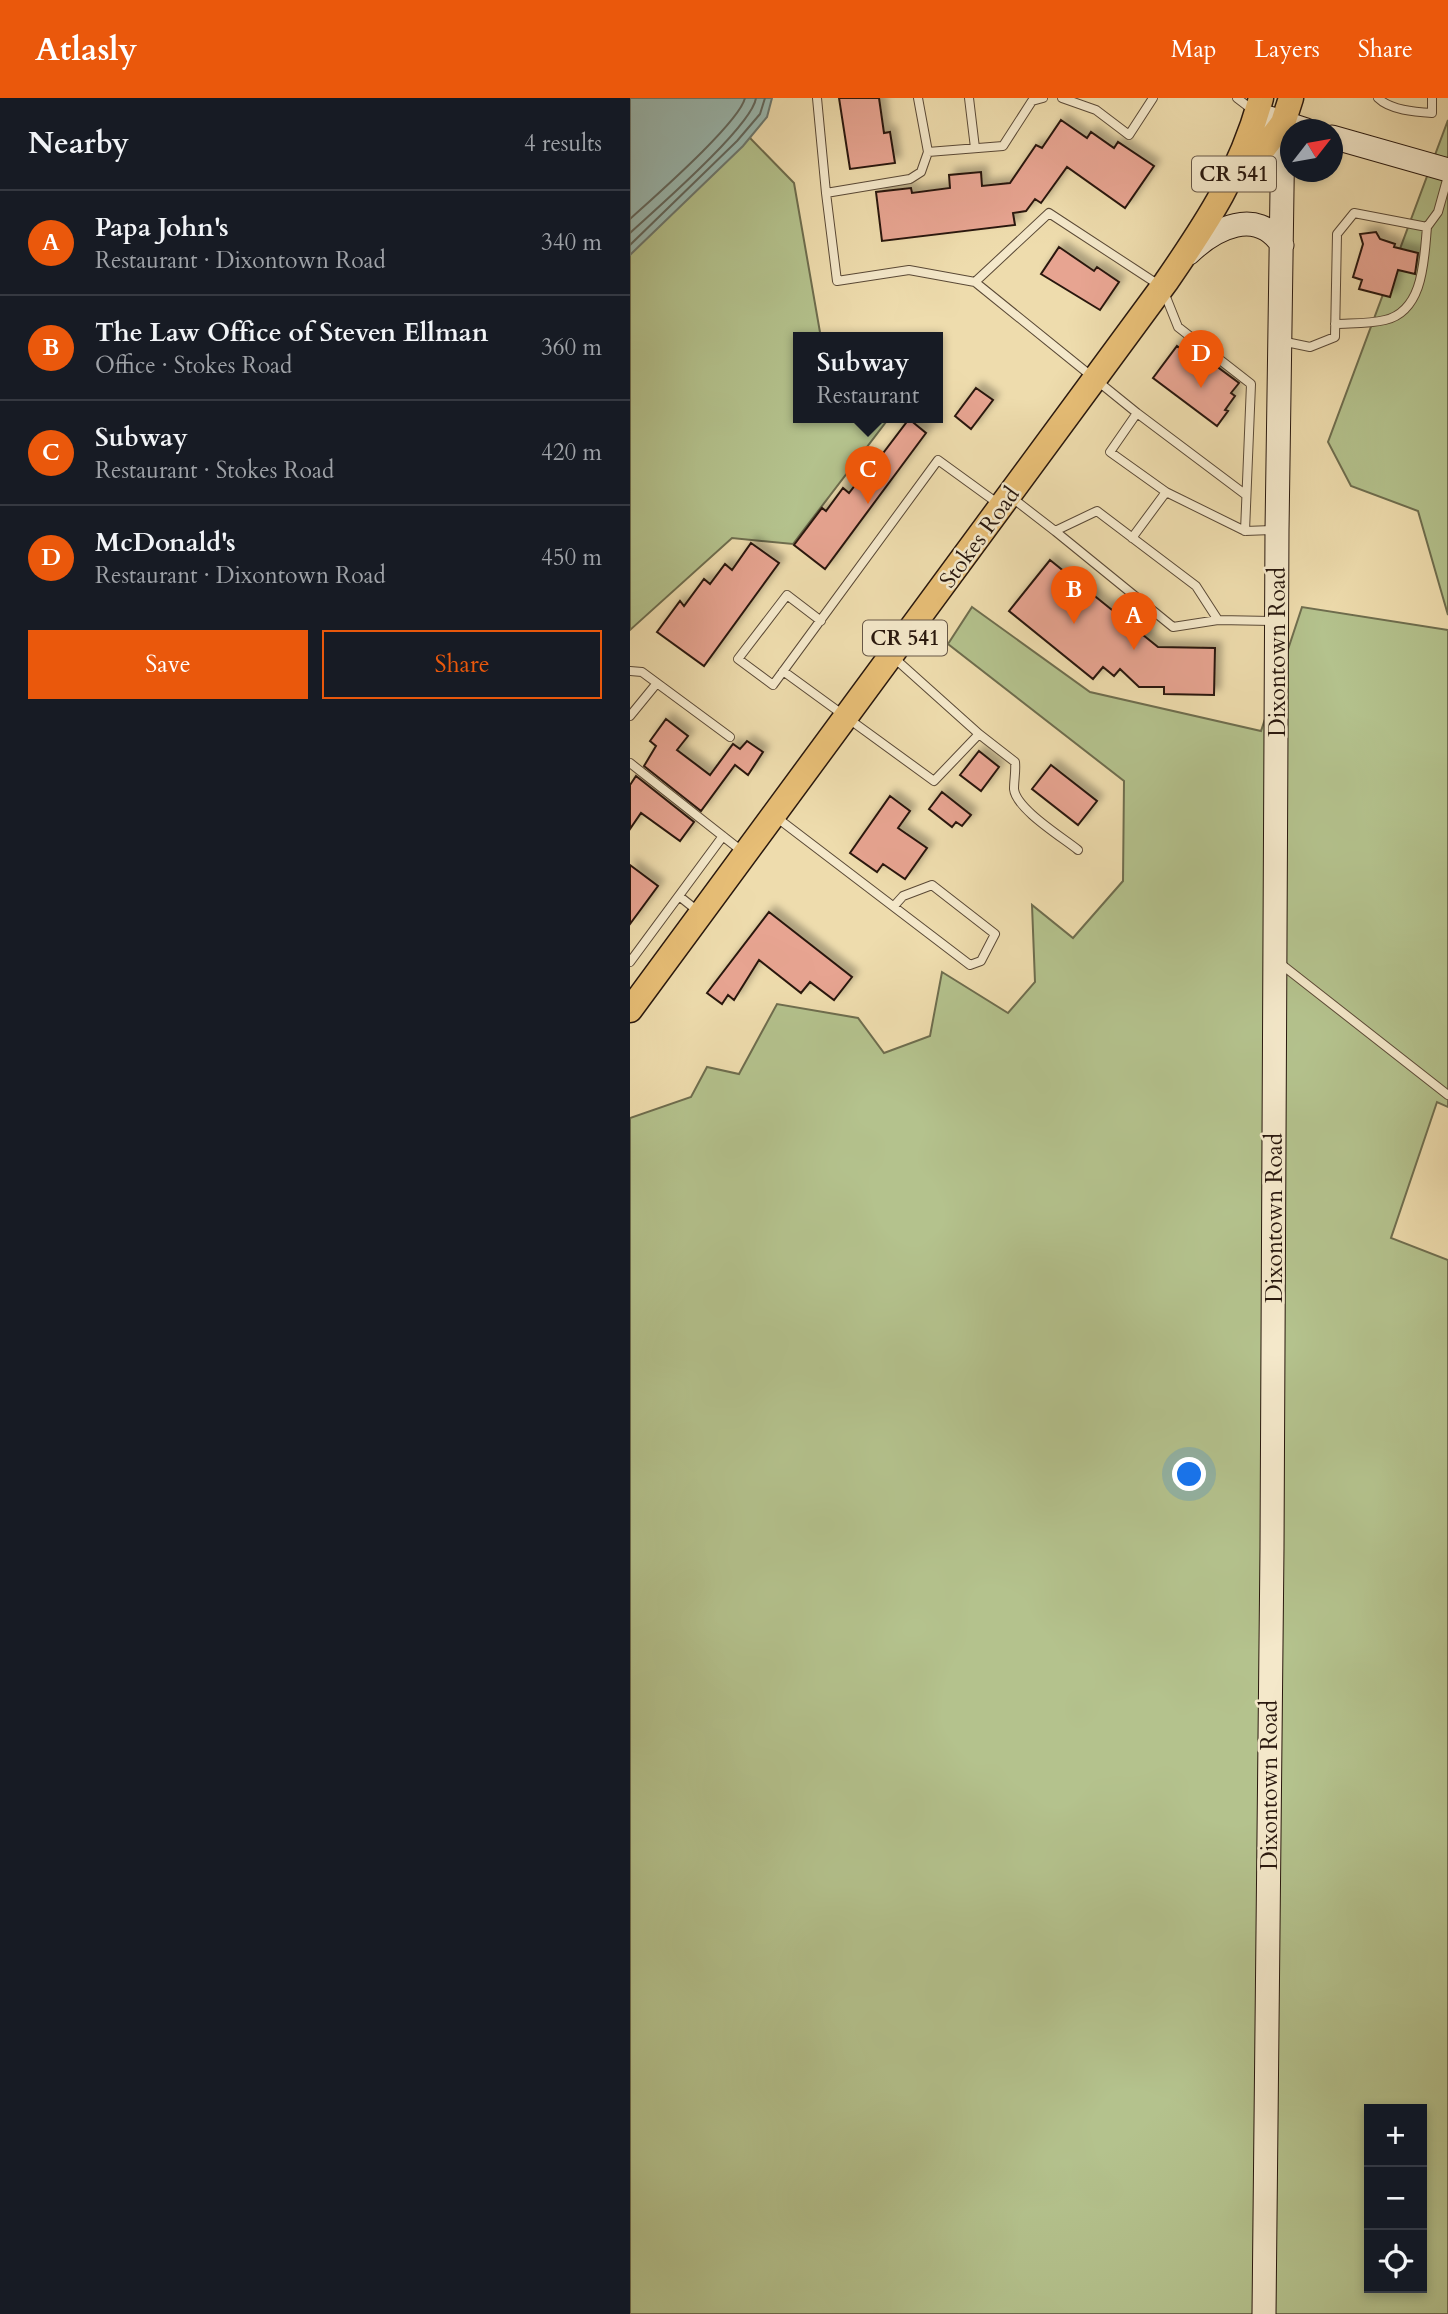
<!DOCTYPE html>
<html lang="en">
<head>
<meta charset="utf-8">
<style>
  :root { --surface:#171b24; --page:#20242c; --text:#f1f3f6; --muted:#9ea1a6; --line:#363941; --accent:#ea580c }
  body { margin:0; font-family:Cardo,serif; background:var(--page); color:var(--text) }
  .controls { position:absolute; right:21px; bottom:21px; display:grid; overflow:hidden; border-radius:0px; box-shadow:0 4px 10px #0003 }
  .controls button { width:63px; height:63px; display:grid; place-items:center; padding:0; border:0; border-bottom:2px solid var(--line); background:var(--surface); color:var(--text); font:35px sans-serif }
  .compass { position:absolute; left:650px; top:21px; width:63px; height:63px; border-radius:50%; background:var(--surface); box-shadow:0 4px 10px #0003; rotate:59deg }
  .you { position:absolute; left:560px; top:1377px; width:24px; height:24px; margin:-18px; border:5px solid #fff; border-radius:50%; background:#1a73e8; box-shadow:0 0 0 10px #1a73e833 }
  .badge { display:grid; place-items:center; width:46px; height:46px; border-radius:50%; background:var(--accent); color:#fff; font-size:23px; font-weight:700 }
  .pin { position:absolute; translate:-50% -58px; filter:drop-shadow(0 2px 4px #0008) }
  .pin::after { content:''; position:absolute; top:37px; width:24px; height:21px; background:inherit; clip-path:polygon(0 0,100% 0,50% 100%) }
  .popup { position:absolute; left:163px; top:234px; width:150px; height:91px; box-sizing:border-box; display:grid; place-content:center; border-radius:0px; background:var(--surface); filter:drop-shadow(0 2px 5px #0005); font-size:23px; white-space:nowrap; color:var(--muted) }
  .popup b { font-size:26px; color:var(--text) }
  .popup::after { content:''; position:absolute; left:50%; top:100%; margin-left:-14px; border:14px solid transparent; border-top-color:var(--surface) }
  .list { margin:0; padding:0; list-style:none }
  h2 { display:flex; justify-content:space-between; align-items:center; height:91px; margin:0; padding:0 28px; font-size:30px }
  h2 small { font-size:23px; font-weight:400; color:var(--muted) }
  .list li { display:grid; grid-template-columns:46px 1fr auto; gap:21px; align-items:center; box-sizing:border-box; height:105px; padding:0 28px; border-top:2px solid var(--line) }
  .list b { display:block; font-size:26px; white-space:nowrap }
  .list p { margin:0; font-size:23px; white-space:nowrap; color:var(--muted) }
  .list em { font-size:23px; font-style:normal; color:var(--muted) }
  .actions { display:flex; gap:14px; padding:21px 28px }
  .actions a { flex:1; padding:16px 0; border:2px solid var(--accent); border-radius:0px; text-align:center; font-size:24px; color:var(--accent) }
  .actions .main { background:var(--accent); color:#fff }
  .icon { flex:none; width:38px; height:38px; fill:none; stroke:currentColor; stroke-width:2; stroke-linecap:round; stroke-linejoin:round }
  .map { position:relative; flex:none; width:818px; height:2216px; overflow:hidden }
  header { display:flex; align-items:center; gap:42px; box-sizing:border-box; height:98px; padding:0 35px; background:var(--accent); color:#fff }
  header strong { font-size:33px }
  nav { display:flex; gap:38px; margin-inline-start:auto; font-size:24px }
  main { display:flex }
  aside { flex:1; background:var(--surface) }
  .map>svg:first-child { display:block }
  .green { fill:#b4c28d; stroke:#6e6d4e; stroke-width:2; fill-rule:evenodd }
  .water { fill:#9bbab2; stroke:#6d7970; stroke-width:2 }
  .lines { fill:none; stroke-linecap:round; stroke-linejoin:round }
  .shore { stroke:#626960; stroke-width:2 }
  .building { fill:#e7a491; stroke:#29180e; stroke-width:2; filter:url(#shadow) }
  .lane-casing { stroke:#5a4936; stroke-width:10 }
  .secondary-casing { stroke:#29180e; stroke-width:25 }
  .primary-casing { stroke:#29180e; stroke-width:27 }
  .lane { stroke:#f4e8ca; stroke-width:8 }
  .secondary { stroke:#f4e8ca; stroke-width:23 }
  .primary { stroke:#e7be76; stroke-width:24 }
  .labels { text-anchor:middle; stroke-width:5; stroke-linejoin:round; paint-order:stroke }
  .shield { fill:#f4e8ca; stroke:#665646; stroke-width:2 }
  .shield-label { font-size:21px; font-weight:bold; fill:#29180e }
  .street-label { font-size:23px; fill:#29180e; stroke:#f4e8ca }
</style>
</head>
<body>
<header>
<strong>Atlasly</strong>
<nav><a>Map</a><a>Layers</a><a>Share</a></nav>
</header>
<main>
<aside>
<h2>Nearby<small>4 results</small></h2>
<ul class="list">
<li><span class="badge">A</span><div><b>Papa John's</b><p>Restaurant · Dixontown Road</p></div><em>340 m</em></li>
<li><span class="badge">B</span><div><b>The Law Office of Steven Ellman</b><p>Office · Stokes Road</p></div><em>360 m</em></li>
<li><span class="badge">C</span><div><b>Subway</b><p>Restaurant · Stokes Road</p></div><em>420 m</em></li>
<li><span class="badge">D</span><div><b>McDonald's</b><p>Restaurant · Dixontown Road</p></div><em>450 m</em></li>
</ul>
<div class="actions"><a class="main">Save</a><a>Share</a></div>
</aside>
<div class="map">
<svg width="818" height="2216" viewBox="0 0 818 2216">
  <defs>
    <filter id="shadow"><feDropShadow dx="6" dy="-6" stdDeviation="3.5" flood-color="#0004"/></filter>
  </defs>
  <rect width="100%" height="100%" fill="#eedcad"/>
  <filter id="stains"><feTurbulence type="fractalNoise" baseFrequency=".00286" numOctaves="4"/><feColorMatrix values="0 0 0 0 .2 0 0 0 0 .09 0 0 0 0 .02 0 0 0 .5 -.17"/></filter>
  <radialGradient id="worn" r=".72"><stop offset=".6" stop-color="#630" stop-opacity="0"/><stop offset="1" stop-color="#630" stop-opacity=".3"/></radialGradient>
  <path class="green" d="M0,0H133L120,40L164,85L191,240H168V320H259L163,446L102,440L0,532Z
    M818,22V517L788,413L721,388L698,344Z
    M342,509L460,594L631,633L672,509L818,532V1009L807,1004L761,1140L818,1162V2216H0V1020L61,999L77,969L109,976L147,906L228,920L254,955L300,938L312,874L378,915L405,884L402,807L443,840L493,783L494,683L318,546ZM739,2011H792V2190H739Z"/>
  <path class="water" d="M0,0H142L137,19L113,48L0,157Z"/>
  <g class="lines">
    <path class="shore" d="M0,121C23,100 109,25 115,0
      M0,135C25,112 122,28 126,0
      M0,147L107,43L130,16L135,0"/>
  </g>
  <path class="building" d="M209,0H249L254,35L260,34L265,65L220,71Z
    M431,22L457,40L461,34L484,50L488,44L524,68L495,110L437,69L411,105L405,101L396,113L383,115L385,127L252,143L246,94L281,90L282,95L320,90L319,77L351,74L352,88L380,85L406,47L412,50Z
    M746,134L750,141L765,146L764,149L788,155L785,176L768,172L760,199L729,191L732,182L723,179L733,146L730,136Z
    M429,149L464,173L467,169L489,184L470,212L411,176Z
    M547,248L555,254L559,248L609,285L601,295L605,298L595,312L598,313L587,328L523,280Z
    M346,290L363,302L341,331L325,318Z
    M279,321L296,335L195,471L164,447L192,410L196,413L213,390L219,395L233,377L235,379Z
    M121,445L149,465L74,568L27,534L50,503L54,508L74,481L80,486L95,466L102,472Z
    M420,462L528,549L585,550L584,597L534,596V589H509L490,571L484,578L473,569L463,581L379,513Z
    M36,621L58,638L47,652L80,677L103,646L110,651L117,643L133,654L118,677L105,667L71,713L14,668L26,648L20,643Z
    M349,653L369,669L351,693L330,677Z
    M421,667L467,703L448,727L402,691Z
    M6,678L64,724L50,743L11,715L0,731V687Z
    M312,694L341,717L332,728L326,724L322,729L299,711Z
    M260,698L280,713L268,730L297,750L275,781L253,766L247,774L220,755Z
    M0,767L28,788L0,826Z
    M139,814L222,879L204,902L180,884L171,895L129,862L104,902L98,897L92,906L77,895Z"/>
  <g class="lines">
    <defs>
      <path id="lane" d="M187,0L196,95
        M288,0L298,54L291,74L280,81L196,95L207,183L279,172L345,184L419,115L532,189L548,229L621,286L615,433L643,432
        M339,0L345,50
        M432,0L466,12L499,37L523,0
        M607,0L624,13
        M748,0C760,12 785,14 802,15V0
        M298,54L373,48L402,3L413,0
        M345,184L507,315L616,397
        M705,226C721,225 739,226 755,222C794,213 794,161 797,129
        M651,243L680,249L705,239L707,136L724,115L797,129L808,114L818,78
        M536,394L615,433
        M381,399L425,433L467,413L566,488L588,522L644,523
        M425,433L543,529L588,522
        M502,440L536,394L480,354L507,315
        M191,523L157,497L108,561L143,587L308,362L370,407
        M0,573L12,574L100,639
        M153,573L304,683L349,636L262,558
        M0,618L27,585
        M349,636L385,664C386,673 384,682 384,691C386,711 432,739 448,752
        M0,665L113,754
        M146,719L340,867L351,863L365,836L302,787L273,798L264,808
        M49,798L69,814
        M647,863L818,997
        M0,864L93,738"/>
      <path id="secondary" d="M639,20L676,32
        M702,39L818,72
        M559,155C584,131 627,108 652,147
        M634,2216L642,1450L647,432L653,25"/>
      <path id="primary" d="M614,76L653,25L661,0
        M0,912L536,184C578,123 611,73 631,0"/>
    </defs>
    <use href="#lane" class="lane-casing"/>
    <use href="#secondary" class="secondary-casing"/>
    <use href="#primary" class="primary-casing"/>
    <use href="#lane" class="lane"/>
    <use href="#secondary" class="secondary"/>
    <use href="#primary" class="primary"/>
  </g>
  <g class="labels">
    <g class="shield">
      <rect x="562" y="58.5" width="84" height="35" rx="5"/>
      <rect x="233" y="522.5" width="84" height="35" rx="5"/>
    </g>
    <g class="shield-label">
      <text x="604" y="83">CR 541</text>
      <text x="275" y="547">CR 541</text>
    </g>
    <g class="street-label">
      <text transform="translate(349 439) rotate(-54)" y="8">Stokes Road</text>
      <text transform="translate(647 554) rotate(-90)" y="8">Dixontown Road</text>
      <text transform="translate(644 1120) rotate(-90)" y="8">Dixontown Road</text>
      <text transform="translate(639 1687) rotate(-90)" y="8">Dixontown Road</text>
    </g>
  </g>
  <rect width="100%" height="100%" filter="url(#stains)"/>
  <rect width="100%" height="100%" fill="url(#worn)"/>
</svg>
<div class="controls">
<button>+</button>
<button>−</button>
<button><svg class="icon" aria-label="locate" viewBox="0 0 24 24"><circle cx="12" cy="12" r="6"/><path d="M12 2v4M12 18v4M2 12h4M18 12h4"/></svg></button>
</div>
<svg class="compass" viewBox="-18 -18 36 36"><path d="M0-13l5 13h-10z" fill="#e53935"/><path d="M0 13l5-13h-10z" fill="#9ea1a6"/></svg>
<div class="you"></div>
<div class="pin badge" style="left:504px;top:552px">A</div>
<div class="pin badge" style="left:444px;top:526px">B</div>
<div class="pin badge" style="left:238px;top:406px">C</div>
<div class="popup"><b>Subway</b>Restaurant</div>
<div class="pin badge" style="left:571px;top:290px">D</div>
</div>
</main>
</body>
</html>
